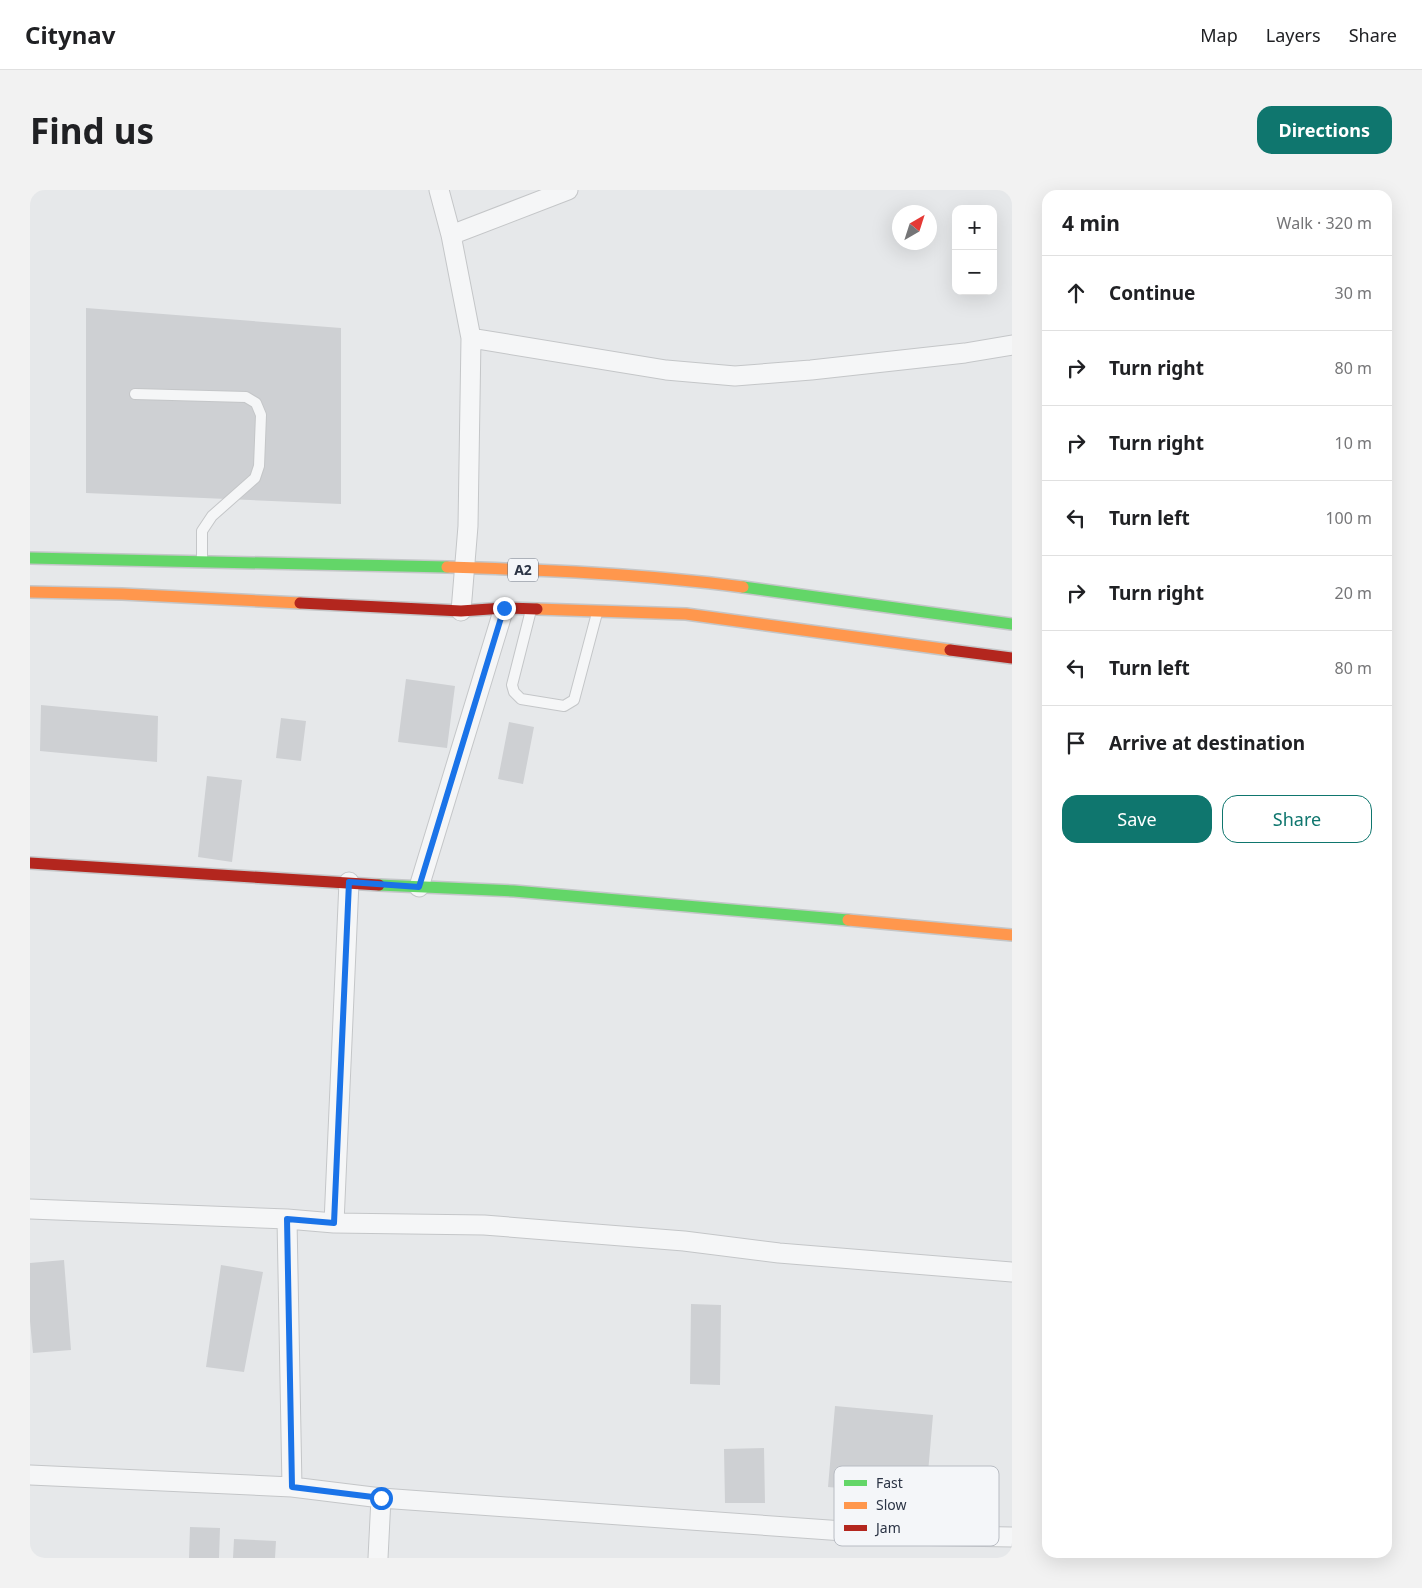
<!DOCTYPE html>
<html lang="en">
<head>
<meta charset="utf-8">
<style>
  :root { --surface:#fff; --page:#f2f2f2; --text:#202124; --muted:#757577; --line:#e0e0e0; --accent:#0f766e }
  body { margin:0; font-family:"Noto Sans",sans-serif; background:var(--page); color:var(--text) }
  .controls { position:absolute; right:15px; top:15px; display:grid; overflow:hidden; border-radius:10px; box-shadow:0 5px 20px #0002 }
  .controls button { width:45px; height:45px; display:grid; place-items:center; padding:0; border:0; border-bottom:1px solid var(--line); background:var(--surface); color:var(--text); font:25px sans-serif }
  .compass { position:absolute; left:862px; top:15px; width:45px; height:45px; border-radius:50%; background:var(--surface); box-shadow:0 5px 20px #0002; rotate:39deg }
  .stop { position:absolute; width:15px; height:15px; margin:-11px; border:4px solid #1a73e8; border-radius:50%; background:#fff }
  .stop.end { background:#1a73e8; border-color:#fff; box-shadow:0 1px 5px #0008 }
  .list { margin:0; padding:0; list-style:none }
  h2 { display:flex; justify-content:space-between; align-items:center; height:65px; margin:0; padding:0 20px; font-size:21px }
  h2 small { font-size:16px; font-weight:400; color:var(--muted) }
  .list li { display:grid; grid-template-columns:32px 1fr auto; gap:15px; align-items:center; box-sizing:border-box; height:75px; padding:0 20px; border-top:1px solid var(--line) }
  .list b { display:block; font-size:19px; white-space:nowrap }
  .list em { font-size:16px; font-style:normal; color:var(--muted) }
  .actions { display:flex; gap:10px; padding:15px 20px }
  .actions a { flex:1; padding:11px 0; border:1px solid var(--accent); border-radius:15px; text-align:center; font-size:18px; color:var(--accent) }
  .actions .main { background:var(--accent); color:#fff }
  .icon { flex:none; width:28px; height:28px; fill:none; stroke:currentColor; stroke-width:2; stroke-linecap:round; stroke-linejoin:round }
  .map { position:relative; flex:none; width:982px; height:1368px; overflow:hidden; border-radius:15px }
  header { display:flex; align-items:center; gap:30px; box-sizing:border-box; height:70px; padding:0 25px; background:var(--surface); border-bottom:1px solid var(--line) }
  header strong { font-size:24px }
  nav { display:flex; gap:28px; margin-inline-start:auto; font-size:18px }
  .intro { display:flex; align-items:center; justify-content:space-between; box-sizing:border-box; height:120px; padding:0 30px }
  h1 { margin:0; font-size:35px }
  .button { padding:12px 22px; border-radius:15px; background:var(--accent); color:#fff; font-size:18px; font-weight:700 }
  main { display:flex; gap:30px; padding:0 30px }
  aside { flex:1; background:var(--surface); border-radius:15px; box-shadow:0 5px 20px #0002 }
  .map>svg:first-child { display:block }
  .building { fill:#ced0d3 }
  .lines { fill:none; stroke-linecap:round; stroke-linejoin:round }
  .lane-casing { stroke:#c4c6c8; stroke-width:12 }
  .street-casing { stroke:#c4c6c8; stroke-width:21 }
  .fast-casing { stroke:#c4c6c8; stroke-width:14 }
  .slow-casing { stroke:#c4c6c8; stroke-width:14 }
  .jam-casing { stroke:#c4c6c8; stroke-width:14 }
  .lane { stroke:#f5f6f7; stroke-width:10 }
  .street { stroke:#f5f6f7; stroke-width:19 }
  .fast { stroke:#63d668; stroke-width:11 }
  .slow { stroke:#ff974d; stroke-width:11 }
  .jam { stroke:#b3261e; stroke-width:11 }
  .route { stroke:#1a73e8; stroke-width:6 }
  .labels { text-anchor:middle; stroke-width:4; stroke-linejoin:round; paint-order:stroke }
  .shield { fill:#f4f6f9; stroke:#676e7b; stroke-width:1 }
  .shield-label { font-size:14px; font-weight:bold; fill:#2b3445 }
  .key { fill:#f4f6f9; stroke:#b8bcc3; stroke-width:1 }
  .key-label { font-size:14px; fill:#2b3445 }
</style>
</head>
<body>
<header>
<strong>Citynav</strong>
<nav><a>Map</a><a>Layers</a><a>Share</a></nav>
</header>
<div class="intro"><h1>Find us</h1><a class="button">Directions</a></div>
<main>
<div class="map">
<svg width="982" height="1368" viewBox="0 0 982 1368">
  <rect width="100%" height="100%" fill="#e6e8ea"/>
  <path class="building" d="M56,118L311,138V314L56,303Z
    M376,489L425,496L417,558L368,552Z
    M11,515L128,526L127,572L10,561Z
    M251,528L276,531L271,571L246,568Z
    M479,532L504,537L493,594L468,589Z
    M177,586L212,590L202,672L168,667Z
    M34,1070L41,1160L3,1163L0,1131V1073Z
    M191,1075L233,1082L214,1182L176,1177Z
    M661,1114L691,1115L690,1195L660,1194Z
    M805,1216L903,1225L896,1306L798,1297Z
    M734,1258L735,1313H695L694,1259Z
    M160,1337L190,1338L189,1368H159Z
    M204,1349L246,1351L245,1368H203Z"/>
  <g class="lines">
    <defs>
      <path id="lane" d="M105,204L216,207L226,213L231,225L229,276L225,288L182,326L172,341V371
        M501,420L482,495L484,502L491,509L534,516L544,510L567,423"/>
      <path id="street" d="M409,0L421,45L441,148L438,336L431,421
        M421,45L538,0
        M441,148L636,180L705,186L781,180L935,163L982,155
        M389,697L474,418
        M0,1019L257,1029L304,1033L454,1035L654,1051L749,1063L982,1082
        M257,1029L262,1297
        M304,1033L319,692
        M0,1285L262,1297L351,1308L870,1345L982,1347
        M348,1368L351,1308"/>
      <path id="fast" d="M0,368L417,377
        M713,397L982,434
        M349,695L484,701L818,730"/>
      <path id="slow" d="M417,377C516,380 615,384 713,397
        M0,402L92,404L270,413
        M507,419L656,424L920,460
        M818,730L982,745"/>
      <path id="jam" d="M270,413L431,421L474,418L507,419
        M920,460L982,468
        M0,673L349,695"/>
    </defs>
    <use href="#lane" class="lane-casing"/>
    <use href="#street" class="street-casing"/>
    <use href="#fast" class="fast-casing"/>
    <use href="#slow" class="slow-casing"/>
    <use href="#jam" class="jam-casing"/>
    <use href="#lane" class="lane"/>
    <use href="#street" class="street"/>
    <use href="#fast" class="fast"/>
    <use href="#slow" class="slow"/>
    <use href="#jam" class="jam"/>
  </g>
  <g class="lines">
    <path class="route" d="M351,1308L262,1297L257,1029L304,1033L319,692L389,697L474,418"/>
  </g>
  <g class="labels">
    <rect class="shield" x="478" y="368.5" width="30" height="23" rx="4"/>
    <g class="shield-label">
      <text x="493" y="385">A2</text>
    </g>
  </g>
  <rect x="804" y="1276" width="165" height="80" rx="8" class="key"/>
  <rect x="814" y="1290" width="23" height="6" fill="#63d668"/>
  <rect x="814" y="1312" width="23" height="7" fill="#ff974d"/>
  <rect x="814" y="1335" width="23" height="6" fill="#b3261e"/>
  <g class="key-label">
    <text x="846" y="1298">Fast</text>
    <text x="846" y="1320">Slow</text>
    <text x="846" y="1343">Jam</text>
  </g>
</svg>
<div class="controls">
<button>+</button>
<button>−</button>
</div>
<svg class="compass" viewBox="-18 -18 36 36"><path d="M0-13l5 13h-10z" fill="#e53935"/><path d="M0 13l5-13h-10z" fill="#757577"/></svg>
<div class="stop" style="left:351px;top:1308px"></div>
<div class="stop end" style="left:474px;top:418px"></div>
</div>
<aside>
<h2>4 min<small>Walk · 320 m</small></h2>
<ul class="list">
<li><svg class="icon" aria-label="ahead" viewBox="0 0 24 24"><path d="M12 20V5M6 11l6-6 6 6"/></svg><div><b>Continue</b></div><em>30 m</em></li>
<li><svg class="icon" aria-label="right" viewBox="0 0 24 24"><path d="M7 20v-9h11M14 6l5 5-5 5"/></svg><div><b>Turn right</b></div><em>80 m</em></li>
<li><svg class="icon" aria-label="right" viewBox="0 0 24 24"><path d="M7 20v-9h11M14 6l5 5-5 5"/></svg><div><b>Turn right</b></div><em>10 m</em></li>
<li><svg class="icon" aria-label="left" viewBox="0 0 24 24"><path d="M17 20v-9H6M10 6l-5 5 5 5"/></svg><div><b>Turn left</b></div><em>100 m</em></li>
<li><svg class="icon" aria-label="right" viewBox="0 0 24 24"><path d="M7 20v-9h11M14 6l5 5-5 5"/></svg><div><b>Turn right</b></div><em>20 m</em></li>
<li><svg class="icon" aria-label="left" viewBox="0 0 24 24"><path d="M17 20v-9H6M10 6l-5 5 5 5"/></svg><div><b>Turn left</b></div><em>80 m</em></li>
<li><svg class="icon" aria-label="arrive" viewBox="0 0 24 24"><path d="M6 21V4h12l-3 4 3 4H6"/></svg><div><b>Arrive at destination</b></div></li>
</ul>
<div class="actions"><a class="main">Save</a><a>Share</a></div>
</aside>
</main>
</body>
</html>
